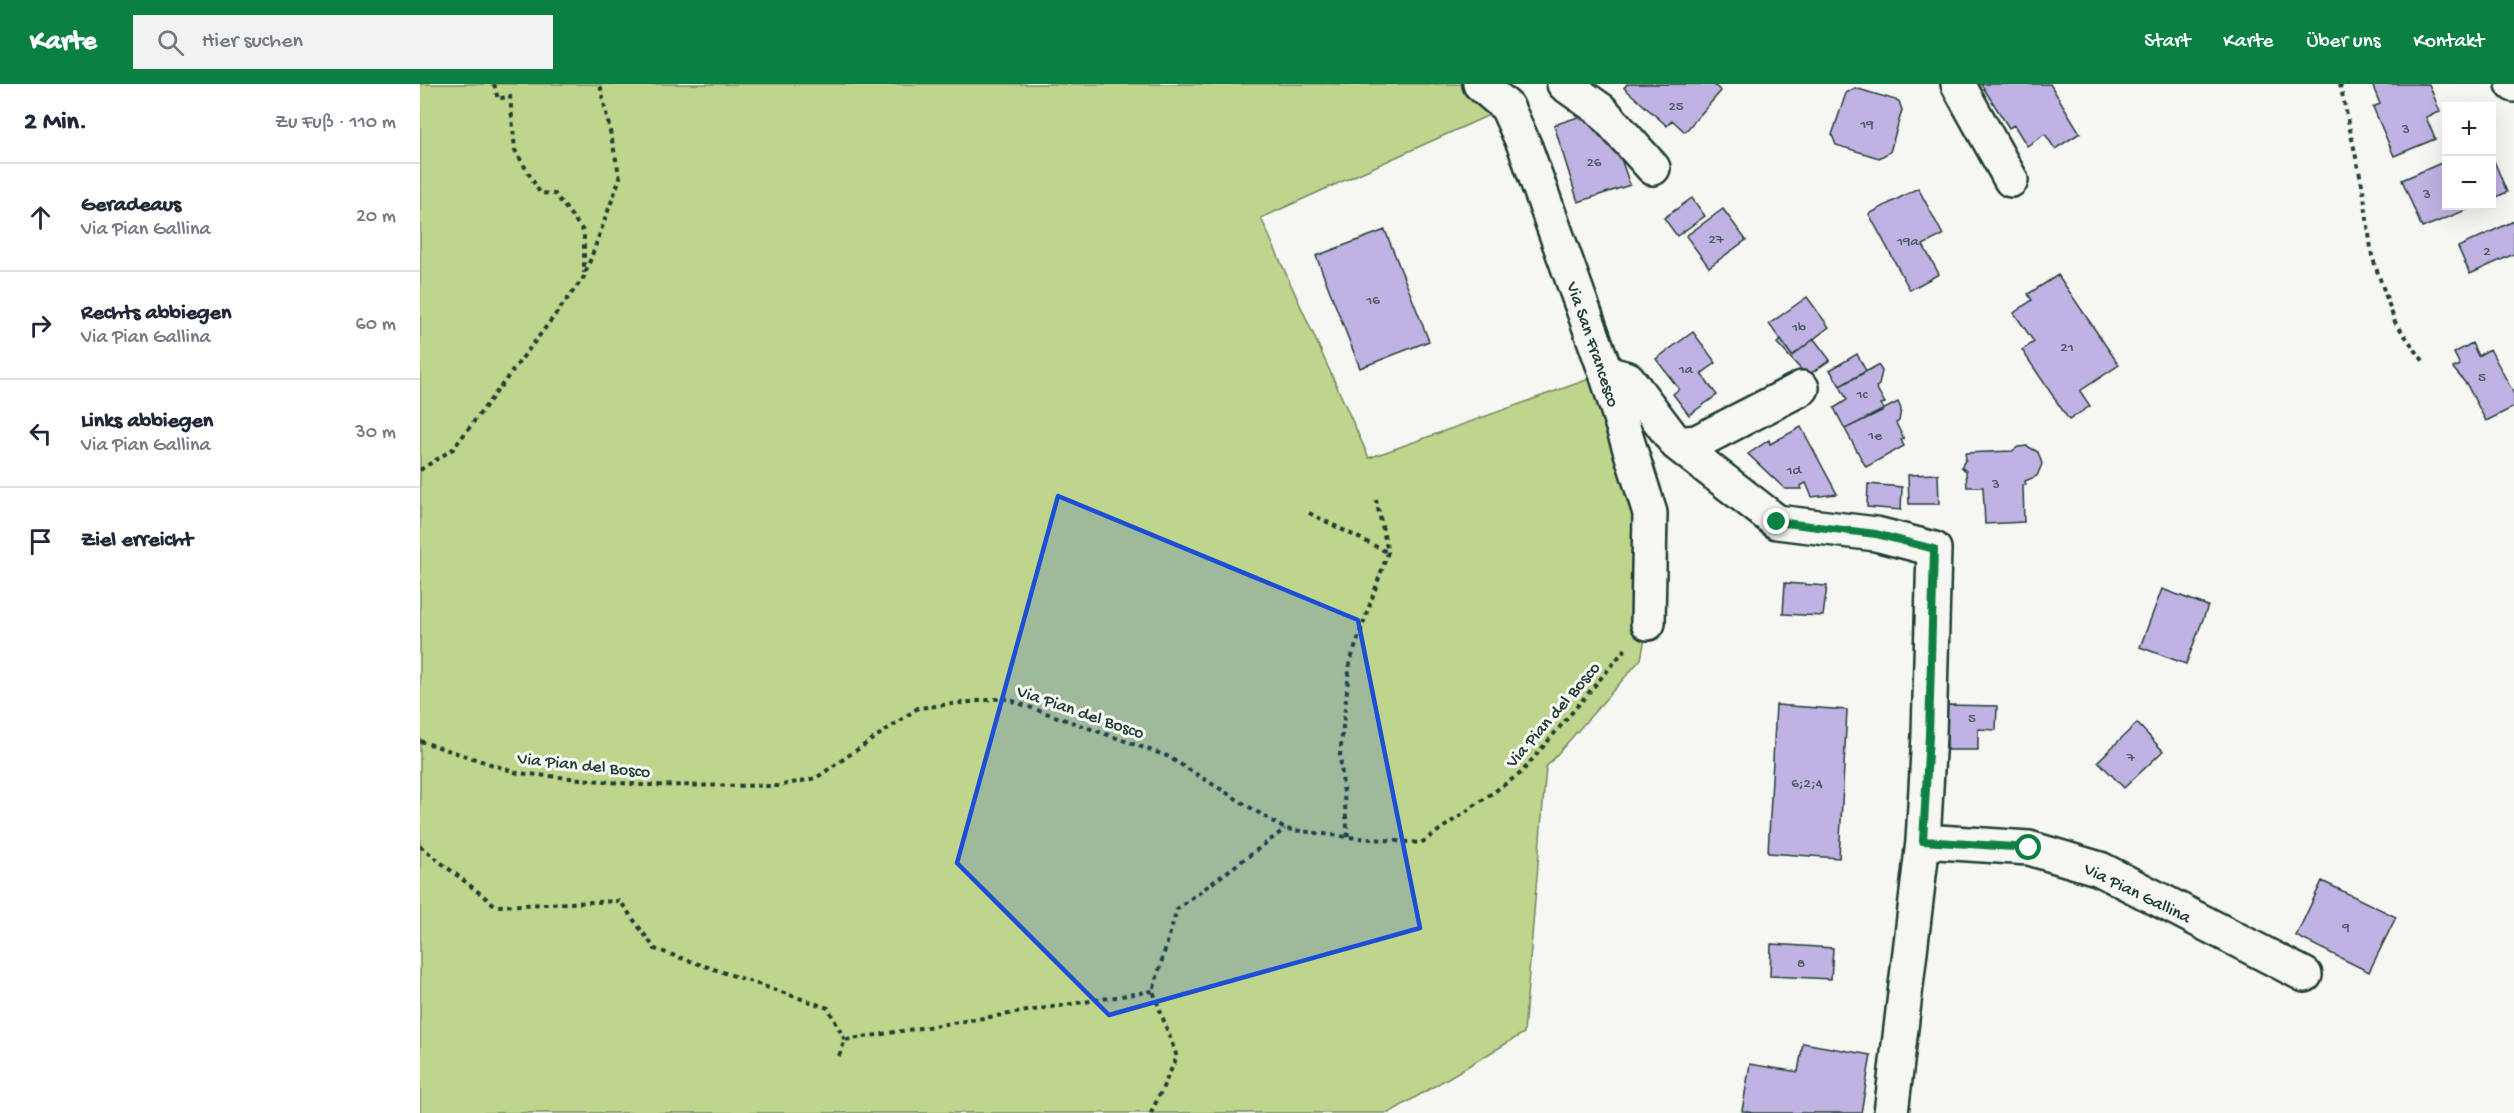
<!DOCTYPE html>
<html lang="de">
<head>
<meta charset="utf-8">
<style>
  :root { --surface:#fff; --page:#f2f2f3; --text:#1f2937; --muted:#747a83; --line:#e0e1e3; --accent:#0b8043 }
  body { margin:0; font-family:"Gochi Hand",sans-serif; background:var(--page); color:var(--text) }
  .controls { position:absolute; right:18px; top:18px; display:grid; overflow:hidden; border-radius:0px; box-shadow:0 6px 24px #0002 }
  .controls button { width:54px; height:54px; display:grid; place-items:center; padding:0; border:0; border-bottom:2px solid var(--line); background:var(--surface); color:var(--text); font:30px sans-serif }
  .stop { position:absolute; width:18px; height:18px; margin:-14px; border:4px solid #0b8043; border-radius:50%; background:#fff }
  .stop.end { background:#0b8043; border-color:#fff; box-shadow:0 2px 6px #0008 }
  .list { margin:0; padding:0; list-style:none }
  h2 { display:flex; justify-content:space-between; align-items:center; height:78px; margin:0; padding:0 24px; font-size:26px }
  h2 small { font-size:20px; font-weight:400; color:var(--muted) }
  .list li { display:grid; grid-template-columns:39px 1fr auto; gap:18px; align-items:center; box-sizing:border-box; height:108px; padding:0 24px; border-top:2px solid var(--line) }
  .list b { display:block; font-size:22px; white-space:nowrap }
  .list p { margin:0; font-size:20px; white-space:nowrap; color:var(--muted) }
  .list em { font-size:20px; font-style:normal; color:var(--muted) }
  .icon { flex:none; width:33px; height:33px; fill:none; stroke:currentColor; stroke-width:2; stroke-linecap:round; stroke-linejoin:round }
  .map { position:relative; flex:none; width:2094px; height:1029px; overflow:hidden }
  header { display:flex; align-items:center; gap:36px; box-sizing:border-box; height:84px; padding:0 30px; background:var(--accent); color:#fff }
  header strong { font-size:28px }
  nav { display:flex; gap:33px; margin-inline-start:auto; font-size:21px }
  .search { width:420px; height:54px; background:var(--page); display:flex; align-items:center; gap:15px; box-sizing:border-box; padding:0 21px; border-radius:0px; color:var(--muted); font-size:22px }
  main { display:flex }
  aside { flex:1; background:var(--surface) }
  .map>svg:first-child { display:block }
  .green { fill:#bfd58b; stroke:#6f8960; stroke-width:1.5 }
  .building { fill:#c0b2e3; stroke:#1f3d34; stroke-width:1.5 }
  .lines { fill:none; stroke-linecap:round; stroke-linejoin:round }
  .minor-casing { stroke:#1f3d34; stroke-width:38 }
  .path { stroke:#1f3d34; stroke-width:4; stroke-dasharray:4.5 4.5; stroke-linecap:butt }
  .minor { stroke:#f6f6f2; stroke-width:33 }
  .route { stroke:#0b8043; stroke-width:8 }
  .marked { fill:#1d4ed8; fill-opacity:0.2; stroke:#1d4ed8; stroke-width:4.5; stroke-linejoin:round }
  .labels { text-anchor:middle; stroke-width:6; stroke-linejoin:round; paint-order:stroke }
  .number-label { font-size:15px; fill:#475a60 }
  .street-label { font-size:18px; fill:#1f3d34; stroke:#f6f6f2 }
</style>
</head>
<body>
<header>
<strong>Karte</strong>
<div class="search"><svg class="icon" aria-label="search" viewBox="0 0 24 24"><circle cx="10" cy="10" r="6"/><path d="M15 15l6 6"/></svg>Hier suchen</div>
<nav><a>Start</a><a>Karte</a><a>Über uns</a><a>Kontakt</a></nav>
</header>
<main>
<aside>
<h2>2 Min.<small>Zu Fuß · 110 m</small></h2>
<ul class="list">
<li><svg class="icon" aria-label="ahead" viewBox="0 0 24 24"><path d="M12 20V5M6 11l6-6 6 6"/></svg><div><b>Geradeaus</b><p>Via Pian Gallina</p></div><em>20 m</em></li>
<li><svg class="icon" aria-label="right" viewBox="0 0 24 24"><path d="M7 20v-9h11M14 6l5 5-5 5"/></svg><div><b>Rechts abbiegen</b><p>Via Pian Gallina</p></div><em>60 m</em></li>
<li><svg class="icon" aria-label="left" viewBox="0 0 24 24"><path d="M17 20v-9H6M10 6l-5 5 5 5"/></svg><div><b>Links abbiegen</b><p>Via Pian Gallina</p></div><em>30 m</em></li>
<li><svg class="icon" aria-label="arrive" viewBox="0 0 24 24"><path d="M6 21V4h12l-3 4 3 4H6"/></svg><div><b>Ziel erreicht</b></div></li>
</ul>
</aside>
<div class="map">
<svg width="2094" height="1029" viewBox="0 0 2094 1029">
  <rect width="100%" height="100%" fill="#f6f6f2"/>
  <filter id="ink" filterUnits="userSpaceOnUse"><feTurbulence type="fractalNoise" baseFrequency=".0167" numOctaves="2"/><feDisplacementMap in="SourceGraphic" scale="12" xChannelSelector="R" yChannelSelector="G"/><feConvolveMatrix kernelMatrix="1 2 1 2 8 2 1 2 1" color-interpolation-filters="sRGB"/></filter>
  <g filter="url(#ink)">
    <path class="green" d="M0,0H1060L1087,23L841,134L949,374L1186,289L1230,429L1228,539L1221,575L1126,683L1104,949L969,1029H0Z"/>
    <path class="building" d="M1207,0H1293L1301,7L1265,48L1252,36L1247,42L1204,4Z
      M1561,0H1630L1660,49L1635,65L1625,50L1607,62L1594,41L1589,44Z
      M1952,0H2009L2020,28L2006,33L2015,55L1974,72L1953,23L1960,20Z
      M1435,4L1479,17L1482,26L1470,68L1459,74L1416,61L1412,51L1426,9Z
      M1161,32L1198,66L1210,101L1158,118L1134,41Z
      M2072,72L2087,108L2072,115Z
      M2026,77V122H2056L2002,144L1982,96Z
      M1498,104L1523,151L1503,161L1519,190L1490,206L1449,130Z
      M1272,114L1285,132L1257,152L1244,134Z
      M1303,125L1326,156L1289,183L1266,152Z
      M2094,137V170L2050,190L2038,163Z
      M965,146L1009,257L940,284L896,172Z
      M1638,191L1699,281L1660,307L1670,322L1649,336L1602,266L1614,258L1594,229L1612,216L1608,210Z
      M1387,213L1409,243L1372,272L1349,240Z
      M1273,248L1296,279L1281,290L1297,311L1269,331L1253,310L1259,305L1236,275Z
      M1394,255L1410,276L1387,292L1357,259L1361,256L1372,272Z
      M2052,259L2058,272L2070,265L2094,310V323L2066,337L2047,301L2033,284L2040,281L2034,269Z
      M1437,270L1446,287L1420,302L1410,286Z
      M1458,281L1462,287L1459,301L1456,303L1465,319L1461,320L1464,326L1425,345L1414,324L1427,316L1420,302Z
      M1478,318L1481,325L1479,337L1476,339L1484,355L1481,356L1484,362L1446,383L1425,345Z
      M1381,343L1417,410L1392,413L1386,399L1380,402L1381,405H1365L1328,370L1349,356L1350,360Z
      M1607,362L1618,368L1622,380L1617,392L1605,397L1606,401H1603L1604,438L1565,440L1563,403H1547L1546,387L1541,383L1546,375L1545,369L1592,367L1598,363Z
      M1518,390L1519,420H1489L1488,391Z
      M1448,400L1482,403L1481,426L1447,423Z
      M1365,499L1407,502L1403,532L1363,530Z
      M1742,505L1788,522L1766,580L1720,563Z
      M1356,621L1427,626L1419,774L1348,769Z
      M1527,621L1577,622L1576,646L1558,645V666H1527Z
      M1717,639L1743,667L1704,704L1678,677Z
      M1902,797L1976,833L1949,888L1876,852Z
      M1351,860L1413,864L1411,895L1350,892Z
      M1383,959L1451,971L1441,1029H1333L1322,1027L1330,980L1378,988Z"/>
    <g class="lines">
      <defs>
        <path id="minor" d="M1060,0L1087,23L1105,63L1186,289L1230,429L1228,539
          M1144,0L1181,26L1233,84
          M1538,0L1591,96
          M2093,0L2094,1
          M1186,289L1208,295L1257,360L1357,438L1456,450L1514,465L1509,651L1503,757L1471,1029
          M1257,360L1277,358L1382,304
          M1503,757L1609,764L1680,785L1885,891"/>
      </defs>
      <use href="#minor" class="minor-casing"/>
      <path class="path" d="M74,0L78,15L90,12L95,66L120,109L135,110L164,148V189
        M1920,0L1943,105L1952,172L1975,238L2004,278
        M0,386L33,365L164,193L200,94L180,0
        M889,429L967,468
        M0,657L98,689L222,701L358,702L396,694L498,624L584,614L747,672L865,745L928,753L1001,759L1101,689L1208,562
        M928,753L920,671L930,578L968,468L956,416
        M0,762L76,822L200,817L235,865L408,924L425,956
        M419,972L425,956L733,907
        M731,1029L757,973L733,907L757,825L865,745"/>
      <use href="#minor" class="minor"/>
    </g>
  </g>
  <g class="lines" filter="url(#ink)">
    <path class="route" d="M1357,438L1456,450L1514,465L1509,651L1503,757L1609,764"/>
  </g>
  <path class="marked" d="M638,412L938,536L1000,844L689,931L537,779Z"/>
  <g class="labels">
    <g class="number-label">
      <text x="1256" y="26">25</text>
      <text x="1447" y="44">19</text>
      <text x="1986" y="49">3</text>
      <text x="1174" y="82">26</text>
      <text x="2007" y="114">3</text>
      <text x="1296" y="159">27</text>
      <text x="1488" y="161">19a</text>
      <text x="2067" y="171">2</text>
      <text x="953" y="220">16</text>
      <text x="1379" y="247">1b</text>
      <text x="1647" y="267">21</text>
      <text x="1266" y="289">1a</text>
      <text x="2062" y="297">5</text>
      <text x="1442" y="314">1c</text>
      <text x="1455" y="355">1e</text>
      <text x="1374" y="390">1d</text>
      <text x="1576" y="404">3</text>
      <text x="1552" y="638">5</text>
      <text x="1711" y="677">7</text>
      <text x="1387" y="703">6;2;4</text>
      <text x="1926" y="847">9</text>
      <text x="1381" y="883">8</text>
    </g>
    <g class="street-label">
      <text transform="translate(1174 260) rotate(71)" y="6">Via San Francesco</text>
      <text transform="translate(661 627) rotate(19)" y="6">Via Pian del Bosco</text>
      <text transform="translate(1132 630) rotate(-49)" y="6">Via Pian del Bosco</text>
      <text transform="translate(164 680) rotate(6)" y="6">Via Pian del Bosco</text>
      <text transform="translate(1718 808) rotate(26)" y="6">Via Pian Gallina</text>
    </g>
  </g>
</svg>
<div class="controls">
<button>+</button>
<button>−</button>
</div>
<div class="stop" style="left:1609px;top:764px"></div>
<div class="stop end" style="left:1357px;top:438px"></div>
</div>
</main>
</body>
</html>
